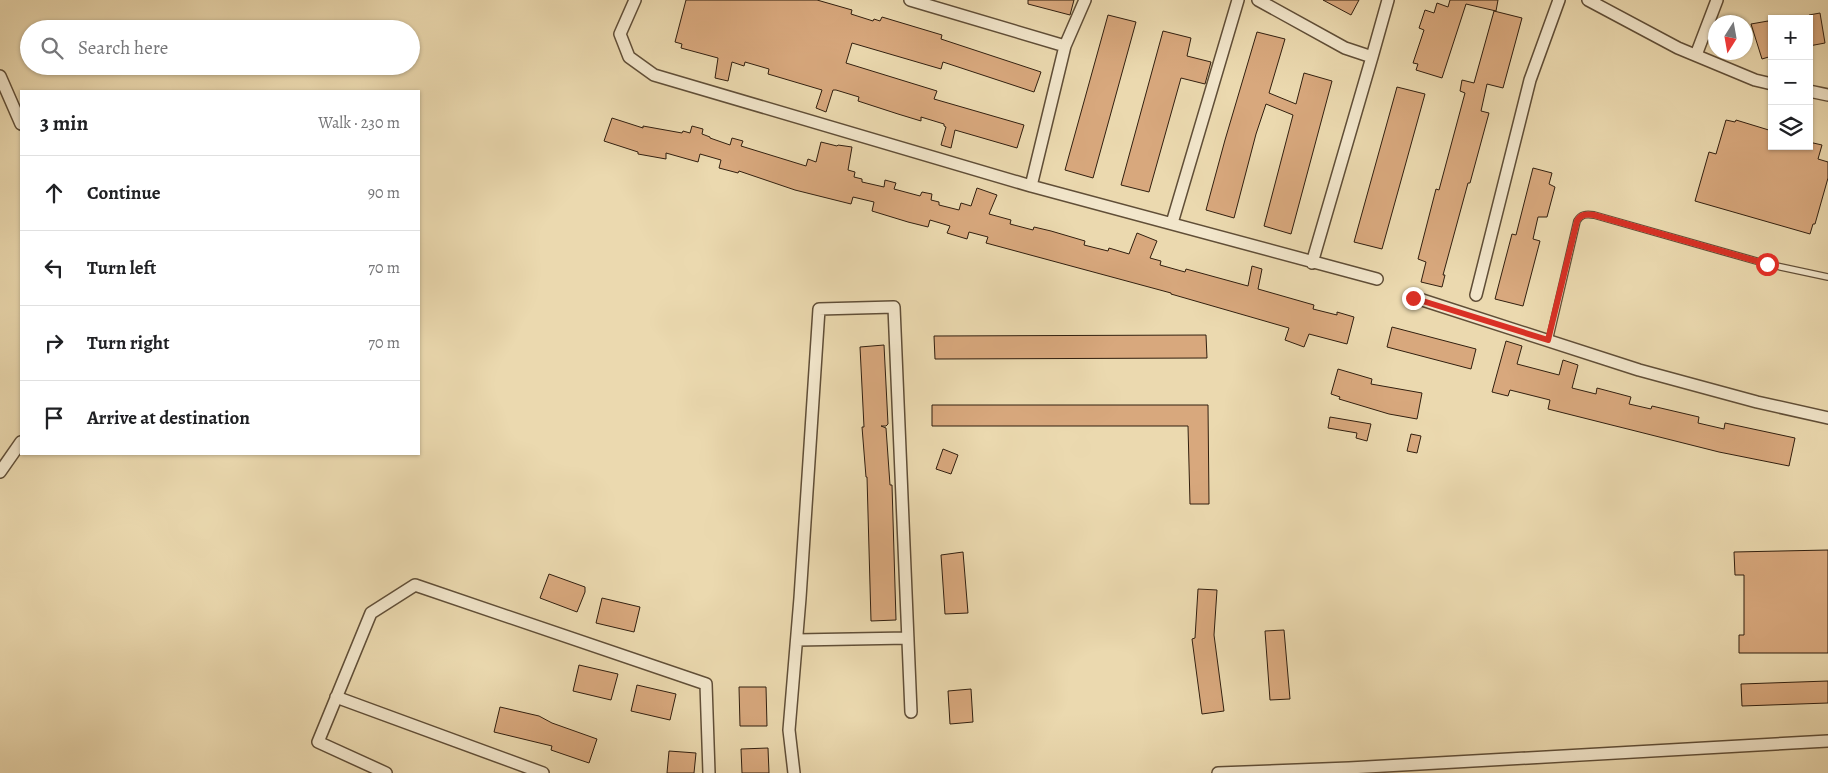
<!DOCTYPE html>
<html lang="en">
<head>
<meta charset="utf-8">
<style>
  :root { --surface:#fff; --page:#f2f2f2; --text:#202124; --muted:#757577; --line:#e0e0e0 }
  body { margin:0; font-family:Alegreya,serif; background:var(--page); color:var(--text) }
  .controls { position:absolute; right:15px; top:15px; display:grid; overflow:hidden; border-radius:0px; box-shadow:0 1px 4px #0004 }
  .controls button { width:45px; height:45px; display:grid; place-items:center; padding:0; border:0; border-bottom:1px solid var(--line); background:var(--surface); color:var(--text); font:25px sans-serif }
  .compass { position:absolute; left:1708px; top:15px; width:45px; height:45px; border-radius:50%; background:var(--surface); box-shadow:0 1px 4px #0004; rotate:191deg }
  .stop { position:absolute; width:15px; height:15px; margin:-11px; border:4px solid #d93025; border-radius:50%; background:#fff }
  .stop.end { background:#d93025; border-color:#fff; box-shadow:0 1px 5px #0008 }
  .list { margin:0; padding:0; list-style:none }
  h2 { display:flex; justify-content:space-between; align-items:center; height:65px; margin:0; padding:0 20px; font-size:21px }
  h2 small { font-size:16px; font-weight:400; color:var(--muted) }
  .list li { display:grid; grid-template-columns:32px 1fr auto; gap:15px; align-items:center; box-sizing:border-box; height:75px; padding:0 20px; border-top:1px solid var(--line) }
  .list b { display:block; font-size:19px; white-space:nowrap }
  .list em { font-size:16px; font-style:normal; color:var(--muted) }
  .icon { flex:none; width:28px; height:28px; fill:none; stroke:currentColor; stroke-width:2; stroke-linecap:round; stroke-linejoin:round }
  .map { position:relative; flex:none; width:1828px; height:773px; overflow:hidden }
  .search { position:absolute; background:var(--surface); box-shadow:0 1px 4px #0004; left:20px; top:20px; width:400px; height:55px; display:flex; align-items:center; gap:12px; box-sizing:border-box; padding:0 18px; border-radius:28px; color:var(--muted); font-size:19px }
  .panel { position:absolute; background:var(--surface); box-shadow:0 1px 4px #0004; left:20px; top:90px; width:400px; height:365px; border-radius:0px }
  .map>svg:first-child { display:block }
  .building { fill:#d8a87d; stroke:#311f0f }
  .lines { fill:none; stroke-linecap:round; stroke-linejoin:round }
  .lane-casing { stroke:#604e37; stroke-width:8 }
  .street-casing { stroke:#604e37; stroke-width:14 }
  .lane { stroke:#f2e6cb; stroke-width:5.5 }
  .street { stroke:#f2e6cb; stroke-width:11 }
  .route { stroke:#d93025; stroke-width:6 }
</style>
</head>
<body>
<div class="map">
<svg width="1828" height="773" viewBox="0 0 1828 773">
  <rect width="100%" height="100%" fill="#ebd9af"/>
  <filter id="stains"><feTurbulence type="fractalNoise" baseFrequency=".004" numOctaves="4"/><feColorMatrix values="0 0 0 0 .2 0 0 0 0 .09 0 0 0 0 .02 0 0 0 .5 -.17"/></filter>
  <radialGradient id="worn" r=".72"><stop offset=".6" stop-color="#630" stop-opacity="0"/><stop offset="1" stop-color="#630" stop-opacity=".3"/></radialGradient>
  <path class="building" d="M686,0H817L852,10L851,14L873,21L874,19L880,21L882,17L942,35L941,39L1041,72L1034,92L943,62L941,69L852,43L846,63L937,91L934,99L1024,125L1017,148L955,130L951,148L941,145L946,127L944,126V124L921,117V121L898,114L858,101L859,97L836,90H833L826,112L816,108L822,90L768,74L769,69L745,62L744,66L732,62L728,81L715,78L718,58L681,48L682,44L675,42Z
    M1028,0H1074L1070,15L1028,4Z
    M1323,0H1359L1351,15Z
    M1450,0H1498L1496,11L1466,4L1442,78L1416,70L1418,64L1413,63L1424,30L1419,28L1425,10L1434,13L1437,3L1448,7Z
    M1494,11L1522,18L1503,88L1487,84L1481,111L1489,113L1470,183H1468L1443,275H1445L1442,287L1421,282L1426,262L1418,259L1436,189L1439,190L1465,93L1460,91L1462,80L1474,83Z
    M1820,13L1825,43L1809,46V15Z
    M1108,15L1136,22L1093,178L1065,170Z
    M1768,21L1772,33V56L1762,59L1751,24Z
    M1163,31L1191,38L1187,56L1211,62L1205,84L1181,78L1149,192L1121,185Z
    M1257,32L1285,39L1269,93L1296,104L1304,73L1332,81L1291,234L1264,226L1293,115L1266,104L1256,134L1234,218L1206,210L1225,140Z
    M1397,87L1425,94L1382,249L1354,242Z
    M612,118L643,128V126L682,133L683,131L690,133L692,126L703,129L702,134L710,137V138L730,145L732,138L743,141L741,146L806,166L808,159L816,162L821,142L837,146L838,145L852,147L848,170L855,172L854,177L862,179V182L884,187L885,180L896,183L894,189L920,196L922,192L932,194L931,200L939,202V205L959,210L961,203L971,206L977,188L997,195L989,214L1011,220L1010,224L1033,230L1034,227L1051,231L1085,241L1084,245L1108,251L1109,248L1129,254L1137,233L1157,241L1150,258L1161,261L1160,265L1185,272L1186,269L1248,286L1252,266L1262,269L1258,289L1314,305L1313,309L1337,315V312L1354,317L1347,344L1309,334L1304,347L1285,340L1289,328L1171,294V293L986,243L988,237L969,232L967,239L947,233L950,226L930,220L928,227L908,222L872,211L874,202L853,197L851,204L795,190L739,171L738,173L719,168L721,160L700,154L698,162L666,153V159L638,154V152L604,141Z
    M1726,120L1735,122L1736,120L1772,131V146H1809V142L1822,145L1818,159L1828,162V178L1815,224H1813L1810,234L1695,201L1709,152L1716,154Z
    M1533,168L1552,173L1549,184L1555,187L1547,217H1538L1533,239L1540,241L1523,306L1495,299L1512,234L1516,235Z
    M1392,327L1476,349L1471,369L1387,347Z
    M1206,335L1207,358L935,359L934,336Z
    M1506,341L1522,346L1517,364L1559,375L1563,360L1578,365L1572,388L1596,394L1597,388L1631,397L1629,404L1651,409L1652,406L1699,417L1698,423L1724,429L1725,423L1795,438L1789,466L1719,452L1548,409L1550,400L1510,390L1508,396L1492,392Z
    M884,345L888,424L886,426H881L886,428L890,485H892L896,620L871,621L867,477H866L862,427H864L860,347Z
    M1338,369L1372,379L1371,384L1422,393L1417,419L1389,414L1339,399L1340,397L1331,394Z
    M932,405H1208L1209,504H1190L1188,426H932Z
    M1330,417L1371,424L1367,441L1356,438L1357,433L1328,428Z
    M1411,434L1421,436L1417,453L1407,451Z
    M943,449L958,455L951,474L936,469Z
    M1828,550V653H1739V635H1744V575H1735L1734,552Z
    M963,552L968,613L945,614L941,555Z
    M549,574L585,587V592L577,612L540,598Z
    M1198,589L1217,590L1214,635L1224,711L1202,714L1192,639L1195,638Z
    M602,598L640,607L634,632L596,623Z
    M1284,630L1290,699L1270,700L1265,631Z
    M579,665L618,674L611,700L573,691Z
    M1828,681V703L1742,706L1741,684Z
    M637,685L676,694L670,720L631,711Z
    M739,687H766L767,726H740Z
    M971,689L973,722L950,724L948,691Z
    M500,707L539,716L552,723L597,739L589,763L551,750L552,746L494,732Z
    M768,748L769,773H742L741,749Z
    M669,751L696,753L694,773H667Z"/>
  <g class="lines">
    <defs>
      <path id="lane" d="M1549,341L1577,221C1581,214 1586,214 1594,215L1767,264L1828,277"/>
      <path id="street" d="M635,0L620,34L629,57L654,75L1031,186
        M910,0L1065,46
        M1085,0L1065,46L1031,186L1377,279
        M1258,0L1345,48L1372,57L1388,0
        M1588,0L1678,48L1755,80L1772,84
        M1696,55L1717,0
        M0,76L21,124
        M1809,91L1828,95
        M1172,223L1238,0
        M1312,263L1372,57
        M1476,295L1530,80L1559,0
        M1413,297L1639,370L1757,402L1828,418
        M0,472L21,442
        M797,640L908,638
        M336,697L543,773
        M386,773L318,742L371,613L415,585L706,684L709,773
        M794,773L789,730L800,598L819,309L894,307L911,712
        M1218,773L1349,768L1828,741"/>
    </defs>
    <use href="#lane" class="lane-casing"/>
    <use href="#street" class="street-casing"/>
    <use href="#lane" class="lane"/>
    <use href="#street" class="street"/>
  </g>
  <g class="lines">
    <path class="route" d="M1413,298L1548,340L1577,221C1581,214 1586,214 1594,215L1767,264"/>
  </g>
  <rect width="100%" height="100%" filter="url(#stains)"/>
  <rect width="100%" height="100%" fill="url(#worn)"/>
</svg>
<div class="controls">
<button>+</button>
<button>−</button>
<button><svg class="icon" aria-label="layers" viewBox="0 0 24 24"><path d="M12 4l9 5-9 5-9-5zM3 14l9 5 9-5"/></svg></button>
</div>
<svg class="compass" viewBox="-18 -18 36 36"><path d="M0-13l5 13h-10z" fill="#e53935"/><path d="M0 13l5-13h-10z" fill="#757577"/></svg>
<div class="stop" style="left:1767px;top:264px"></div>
<div class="stop end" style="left:1413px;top:298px"></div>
<div class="search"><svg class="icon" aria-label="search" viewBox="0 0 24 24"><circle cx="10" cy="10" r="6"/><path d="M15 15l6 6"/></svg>Search here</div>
<section class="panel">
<h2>3 min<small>Walk · 230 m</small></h2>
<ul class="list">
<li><svg class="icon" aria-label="ahead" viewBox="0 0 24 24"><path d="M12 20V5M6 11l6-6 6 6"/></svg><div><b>Continue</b></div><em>90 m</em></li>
<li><svg class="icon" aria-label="left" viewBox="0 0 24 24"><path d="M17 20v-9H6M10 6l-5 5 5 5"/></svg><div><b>Turn left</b></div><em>70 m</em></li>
<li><svg class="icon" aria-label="right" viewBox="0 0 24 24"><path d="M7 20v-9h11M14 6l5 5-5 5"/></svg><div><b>Turn right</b></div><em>70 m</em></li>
<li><svg class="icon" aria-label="arrive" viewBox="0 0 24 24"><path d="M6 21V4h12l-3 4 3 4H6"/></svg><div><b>Arrive at destination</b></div></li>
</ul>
</section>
</div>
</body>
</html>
